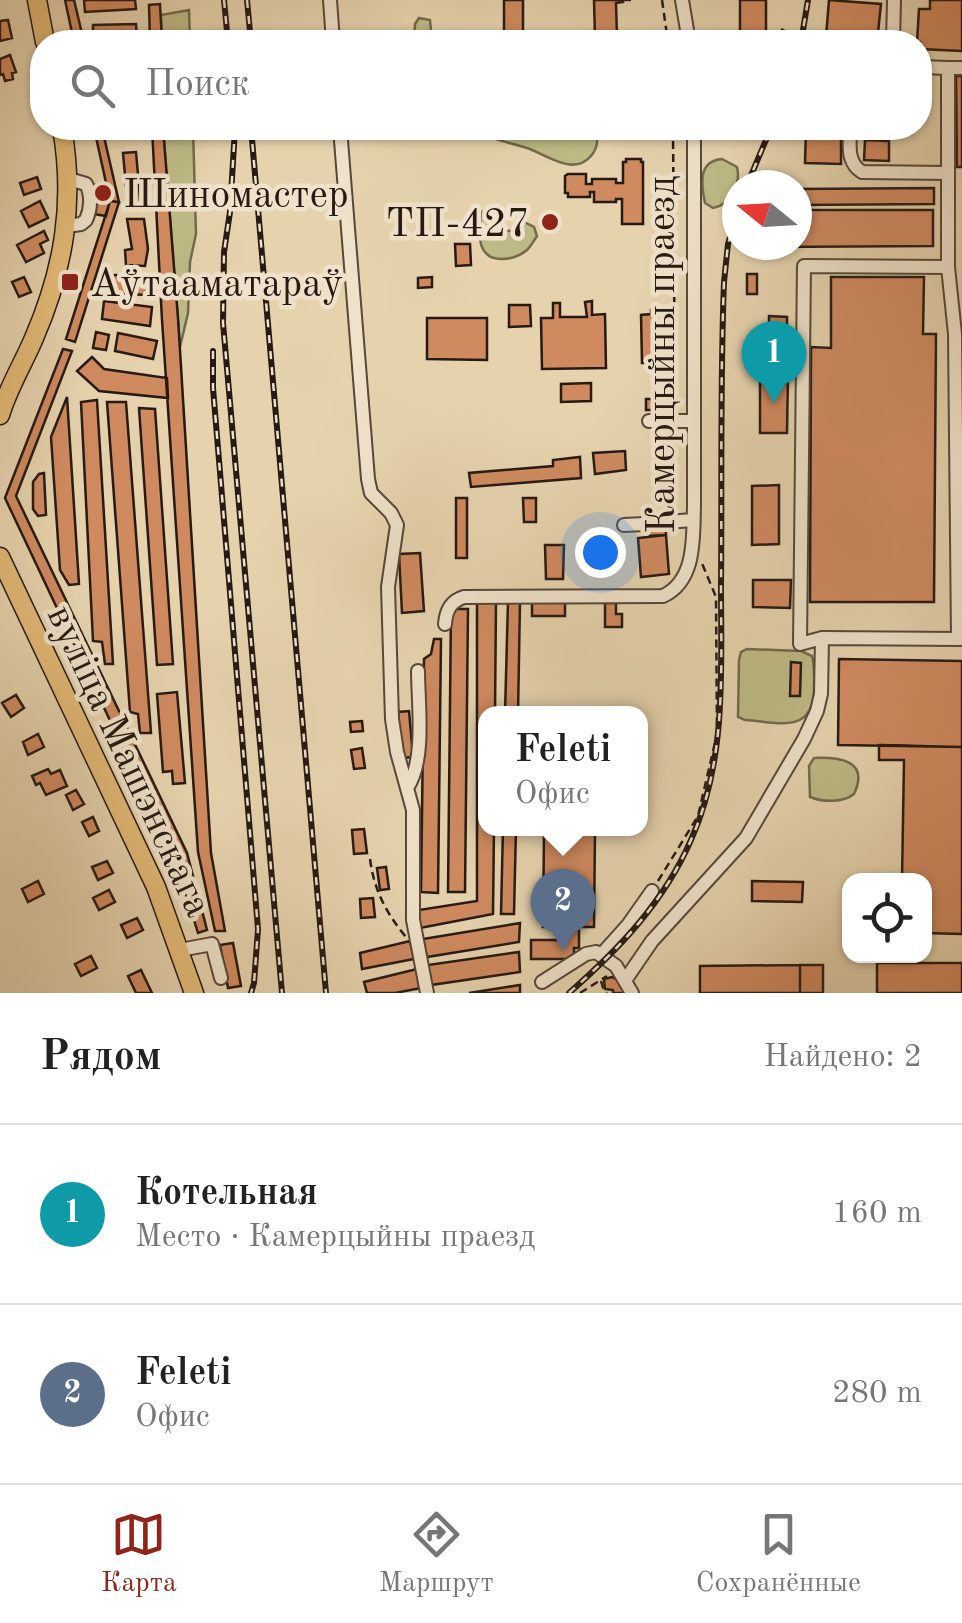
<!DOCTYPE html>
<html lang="ru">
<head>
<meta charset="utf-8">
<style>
  :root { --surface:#fff; --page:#f6f6f6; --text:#222; --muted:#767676; --line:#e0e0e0; --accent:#8f2418 }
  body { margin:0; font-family:"Old Standard TT",serif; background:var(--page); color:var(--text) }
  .controls { position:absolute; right:30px; bottom:30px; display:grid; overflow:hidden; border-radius:20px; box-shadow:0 2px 8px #0004 }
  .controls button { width:90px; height:90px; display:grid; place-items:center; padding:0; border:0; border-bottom:2px solid var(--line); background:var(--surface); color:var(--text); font:50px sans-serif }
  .compass { position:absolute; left:722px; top:170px; width:90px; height:90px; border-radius:50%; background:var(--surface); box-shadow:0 2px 8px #0004; rotate:288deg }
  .you { position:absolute; left:600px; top:552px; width:35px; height:35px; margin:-25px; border:8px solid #fff; border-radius:50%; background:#1a73e8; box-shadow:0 0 0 15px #1a73e833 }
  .badge { display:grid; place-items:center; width:65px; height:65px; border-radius:50%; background:var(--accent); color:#fff; font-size:32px; font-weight:700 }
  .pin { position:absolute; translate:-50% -82px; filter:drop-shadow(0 2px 5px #0008) }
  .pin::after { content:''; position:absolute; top:52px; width:35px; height:30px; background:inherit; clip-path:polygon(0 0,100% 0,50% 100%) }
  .popup { position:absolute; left:478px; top:706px; width:170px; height:130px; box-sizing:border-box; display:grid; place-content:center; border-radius:20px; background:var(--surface); filter:drop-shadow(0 2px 8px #0005); font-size:32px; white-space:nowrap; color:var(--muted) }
  .popup b { font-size:38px; color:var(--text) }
  .popup::after { content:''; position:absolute; left:50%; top:100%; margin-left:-20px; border:20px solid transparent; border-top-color:var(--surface) }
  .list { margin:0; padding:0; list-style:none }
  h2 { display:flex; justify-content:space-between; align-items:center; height:130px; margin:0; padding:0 40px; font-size:42px }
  h2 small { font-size:32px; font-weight:400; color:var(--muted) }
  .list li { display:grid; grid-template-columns:65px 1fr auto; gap:30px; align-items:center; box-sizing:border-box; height:180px; padding:0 40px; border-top:2px solid var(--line) }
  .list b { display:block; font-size:38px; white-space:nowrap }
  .list p { margin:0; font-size:32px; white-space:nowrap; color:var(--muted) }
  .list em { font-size:32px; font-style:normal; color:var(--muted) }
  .icon { flex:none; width:55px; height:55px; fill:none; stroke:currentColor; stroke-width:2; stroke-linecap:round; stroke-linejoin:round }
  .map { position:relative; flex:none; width:962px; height:993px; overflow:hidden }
  .search { position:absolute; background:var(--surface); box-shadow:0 2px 8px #0004; left:30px; right:30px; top:30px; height:110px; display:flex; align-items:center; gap:25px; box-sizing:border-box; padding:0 35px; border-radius:40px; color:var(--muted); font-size:38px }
  .sheet { height:490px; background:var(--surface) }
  nav { display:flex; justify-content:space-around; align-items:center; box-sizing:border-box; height:140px; border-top:2px solid var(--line); background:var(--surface); font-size:28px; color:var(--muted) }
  nav a { display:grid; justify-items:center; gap:5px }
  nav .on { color:var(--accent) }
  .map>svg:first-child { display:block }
  .green { fill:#bdba85; stroke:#726a4c; stroke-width:2.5 }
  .building { fill:#d08a60; stroke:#261a14; stroke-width:2.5 }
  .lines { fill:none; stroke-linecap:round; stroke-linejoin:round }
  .minor-casing { stroke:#56483a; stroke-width:16 }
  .major-casing { stroke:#261a14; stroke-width:21 }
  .path { stroke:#261a14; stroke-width:2.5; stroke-dasharray:8 5; stroke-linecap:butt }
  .minor { stroke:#efe2ca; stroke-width:12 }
  .major { stroke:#e3ba77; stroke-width:18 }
  .rail-casing { stroke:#261a14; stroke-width:6 }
  .rail { stroke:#efe2ca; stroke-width:2.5; stroke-dasharray:8; stroke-linecap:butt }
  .poi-dot { fill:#8f2418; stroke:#efe2ca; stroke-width:4 }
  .labels { text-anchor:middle; stroke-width:9; stroke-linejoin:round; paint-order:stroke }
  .poi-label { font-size:40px; fill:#261a14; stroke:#efe2ca; text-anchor:start }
  .street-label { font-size:40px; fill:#261a14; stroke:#efe2ca }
</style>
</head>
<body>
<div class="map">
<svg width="962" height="993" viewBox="0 0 962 993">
  <rect width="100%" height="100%" fill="#e6d3ae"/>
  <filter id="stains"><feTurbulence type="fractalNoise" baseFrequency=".002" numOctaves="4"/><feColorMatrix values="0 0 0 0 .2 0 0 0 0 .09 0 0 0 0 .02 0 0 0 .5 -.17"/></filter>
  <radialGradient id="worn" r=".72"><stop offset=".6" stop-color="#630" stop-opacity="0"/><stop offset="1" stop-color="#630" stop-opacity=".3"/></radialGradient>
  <path class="green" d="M189,10L190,42H162L161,15Z
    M419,18L430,20L432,42H414L415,24Z
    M163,128H193L196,234L190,262L188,313L180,347Z
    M472,128H597C598,139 598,149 590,157C572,177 543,152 524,147C505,142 489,138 472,128Z
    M722,159L737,167C741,183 731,205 713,208L705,203C701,184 698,161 722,159Z
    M488,208H492L498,213V223L502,230L511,231L524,222L534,227L537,236C533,242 532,245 527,250C515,260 489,265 482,247C478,238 480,223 481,213Z
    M747,649L801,651L812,656C815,667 814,678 814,689C813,735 778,722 745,720L738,717L739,660L741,652Z
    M814,758C839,757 870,760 854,794C843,803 822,802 810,797L809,766Z"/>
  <path class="building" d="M65,0H74L84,42H74Z
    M84,0H135L136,9L85,12Z
    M504,0H523V42H504Z
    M594,0H623V2L616,3L617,37H608V42H603V37H595Z
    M740,0H766V42H740Z
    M829,0L881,4L877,42L826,37Z
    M930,0H962V51L920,49V42H917L919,9H930Z
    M160,4L162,42H150L149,5Z
    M8,20L12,38L0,41V21Z
    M136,24L137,41L93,42V25Z
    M10,55L16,72L12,73L13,79L5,81L3,74L0,75V59Z
    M956,76H962V167H957Z
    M94,128H102L119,202L110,201Z
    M115,128H137L136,138H118Z
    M152,128H163L178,318L211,853L225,931H215L198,852L162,320Z
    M806,128H841V164L805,163Z
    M865,140L889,141V161L864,160Z
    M136,152L141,209H133L131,188L126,186L123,153Z
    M626,159H641V162H643V224H622V199H616V202H594V192H590V197H568V193H565V176L568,174H586V184H592V179H616V183H623V162H626Z
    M37,177L41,189L24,195L20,183Z
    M96,185L107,186L110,201L106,216L94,214L98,201Z
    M934,188V204L797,205V189Z
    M40,201L48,218L29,227L21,211Z
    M110,201L119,202L75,342L66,339Z
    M797,210H933V246L771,247V245H797Z
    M544,215L556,216L555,228H544Z
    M127,219H144L148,249L145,266L126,265L125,250L132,249Z
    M44,231L48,240L40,244L44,253L26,262L17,245Z
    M455,244H470L471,265L456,266Z
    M747,274H757V294H747Z
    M112,275L147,276L146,295L111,293Z
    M24,277L31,292L19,297L12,282Z
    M432,277V287L418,288V278Z
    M831,277H924L923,334H936L934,602H810L811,347L831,348Z
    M104,301L152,307L150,326L102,319Z
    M592,301V315L605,314L606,368L542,369L541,318H553V303H560V317H587L585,302Z
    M509,305H530L531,326L509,327Z
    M651,310H664L665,368H655L654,363H642L641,315L651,314Z
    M769,316L787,317V328L769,327Z
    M427,318H487V360L427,359Z
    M96,332L109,335L106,350L93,348Z
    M118,333L157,341L153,359L115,351Z
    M63,349L72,351L16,496L187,853L207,930L198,933L174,856L5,498Z
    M92,357L104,369L167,378L168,398L99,391L77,371Z
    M760,373H788L787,433H760Z
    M591,383V401L561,402V384Z
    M67,397L79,584L69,585L60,570L51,437Z
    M646,399H661V410H646Z
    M97,400L113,664H105L102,642L93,641L81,402Z
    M107,402H126L151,733H140L138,714L130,712Z
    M139,408L155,409L173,664L157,665Z
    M625,451L626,470L595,474L593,453Z
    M580,457L581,478L471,487L469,473L553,466V460Z
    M44,473L46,515L38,516L33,509V482L39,474Z
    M779,485V544L752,545V486Z
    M456,498H467V558H456Z
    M523,498H536V522H524Z
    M665,517L666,535L645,536L644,519Z
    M666,535L669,574L641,577L638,538Z
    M545,545H564L563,579H546Z
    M420,553L424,611L402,613L399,554Z
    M753,580H791L790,608L753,607Z
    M477,599L496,600L495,714H486V828H494L493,914L420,928L419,910L477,901Z
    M532,600H565V616H532Z
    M508,601L520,602L518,714H505Z
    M605,603H616V614H622V627H605Z
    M451,609H468L465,892H448Z
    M434,639H441L438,893L421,892L424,659L431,654Z
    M839,659L962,661V747L838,745Z
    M791,662L801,663L800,696H790Z
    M177,692L185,783L173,784L172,771L163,772L157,694Z
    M16,695L24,708L11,717L2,703Z
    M409,711L413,757L402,758L398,712Z
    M362,721L363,731L351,732L350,722Z
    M38,734L44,747L28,755L23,742Z
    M879,745L962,747V934L924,933V881H902L904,760H879Z
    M362,748L365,768L354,769L351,750Z
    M48,769L51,774L60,770L67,786L46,795L40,783L36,785L32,776Z
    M76,790L84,804L73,810L66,795Z
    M93,817L99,831L89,836L82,822Z
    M503,828H516L514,914H501Z
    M364,829L367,853L354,854L352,830Z
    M544,833H595L594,927H543Z
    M107,861L113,873L98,880L92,867Z
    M386,867L389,889L380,890L377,868Z
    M38,881L44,894L28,902L22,889Z
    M752,881L803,882L802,902L752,901Z
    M109,890L115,902L99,910L93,898Z
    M373,898L375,917L361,918L360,899Z
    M137,918L143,930L127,938L121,925Z
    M520,923L519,942L427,957L423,939Z
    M567,927H579V948H574V959H531V940H567Z
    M410,941L414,959L362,969L360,953Z
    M233,943L241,986L228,988L220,945Z
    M519,952L520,972L431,985L428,965Z
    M91,956L97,968L81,976L75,964Z
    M877,963H962V993H877Z
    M800,965V993H700V966Z
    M800,965H823V993H800Z
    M417,969L421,988L395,993H367L364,982Z
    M141,970L152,993H136L128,976Z
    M612,977L624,982V993H613V990L605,989L604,979Z
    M520,985V993H469Z"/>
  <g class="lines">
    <defs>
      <path id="minor" d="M330,0L333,42
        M682,0L689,42
        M893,42L894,0
        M920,67L948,68
        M340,128L368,479L371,493L391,513L397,525L388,587L392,719L397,752L413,810V920L427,993
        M850,128C850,144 846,162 862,172L947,173
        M67,226L81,224L86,220C91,209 92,195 86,184L69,179
        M948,267V68H962
        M649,421H694
        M666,522L693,520
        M624,525L645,524
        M445,624C446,610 451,601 464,597L663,596C696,581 693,538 694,506V128
        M822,638L800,644L804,266L948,267L955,334L958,639
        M407,788C426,760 418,704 418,671
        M180,950L212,944L221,978
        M602,954L628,925L652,891
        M626,979L652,941L746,838L804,739L817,711L821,694L822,638L962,639
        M542,982L586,954L596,952L616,966L632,993"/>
      <path id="major" d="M37,0L45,42
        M0,415C8,388 23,364 34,338C64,269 75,202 62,128
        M0,557L156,887L194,993"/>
    </defs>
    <use href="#minor" class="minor-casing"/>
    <use href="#major" class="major-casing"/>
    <path class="path" d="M623,0H636
      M662,0L668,42
      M781,29L807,42
      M673,128L675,406
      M370,859C374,890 386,913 406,937
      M658,881L698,816L717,734L716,597L701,561
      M601,981L604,991L607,993
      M580,993L607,976"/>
    <use href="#minor" class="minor"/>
    <use href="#major" class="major"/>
    <defs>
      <path id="rail" d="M224,0L228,42
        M247,0L251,42
        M801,42L808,0
        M235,128L230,212L224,252L223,323L282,993
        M251,128L326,993
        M747,185L771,128
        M213,351V388L258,929L254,983L251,993
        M569,993C619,949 664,902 691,840C727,760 721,672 721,586C722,484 720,383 724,282L728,244L737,213"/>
    </defs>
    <use href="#rail" class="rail-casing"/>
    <use href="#rail" class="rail"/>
  </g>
  <g class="poi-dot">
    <circle cx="103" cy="193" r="10"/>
    <circle cx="550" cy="222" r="10"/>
    <rect x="60" y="272" width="20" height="20" rx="5"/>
  </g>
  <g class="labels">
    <g class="poi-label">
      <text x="123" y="207">Шиномастер</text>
      <text x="530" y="236" text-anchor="end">ТП-427</text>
      <text x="90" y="296">Аўтааматараў</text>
    </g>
    <g class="street-label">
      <text transform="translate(660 355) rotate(-90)" y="14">Камерцыйны праезд</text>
      <text transform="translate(131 760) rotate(65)" y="14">вуліца Машэнскага</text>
    </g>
  </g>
  <rect width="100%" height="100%" filter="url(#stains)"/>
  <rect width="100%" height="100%" fill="url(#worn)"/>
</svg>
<div class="controls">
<button><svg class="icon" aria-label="locate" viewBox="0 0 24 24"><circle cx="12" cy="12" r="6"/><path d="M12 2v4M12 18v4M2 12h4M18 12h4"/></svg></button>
</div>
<svg class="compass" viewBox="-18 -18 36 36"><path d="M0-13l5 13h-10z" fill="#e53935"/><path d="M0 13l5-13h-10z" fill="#767676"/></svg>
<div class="you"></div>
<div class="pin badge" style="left:774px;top:403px;background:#0f9aa8">1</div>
<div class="pin badge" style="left:563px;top:951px;background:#5c6f8a">2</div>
<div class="popup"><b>Feleti</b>Офис</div>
<div class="search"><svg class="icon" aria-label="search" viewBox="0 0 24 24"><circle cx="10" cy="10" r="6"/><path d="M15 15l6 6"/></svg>Поиск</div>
</div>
<section class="sheet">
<h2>Рядом<small>Найдено: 2</small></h2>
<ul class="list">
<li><span class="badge" style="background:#0f9aa8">1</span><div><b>Котельная</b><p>Место · Камерцыйны праезд</p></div><em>160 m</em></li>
<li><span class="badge" style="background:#5c6f8a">2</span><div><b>Feleti</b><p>Офис</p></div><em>280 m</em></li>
</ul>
</section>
<nav>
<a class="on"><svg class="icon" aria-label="map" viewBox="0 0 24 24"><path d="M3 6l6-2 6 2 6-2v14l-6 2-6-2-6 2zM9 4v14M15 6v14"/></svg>Карта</a>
<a><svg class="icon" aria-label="directions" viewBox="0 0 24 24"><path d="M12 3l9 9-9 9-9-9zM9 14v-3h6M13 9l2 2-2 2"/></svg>Маршрут</a>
<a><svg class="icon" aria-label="saved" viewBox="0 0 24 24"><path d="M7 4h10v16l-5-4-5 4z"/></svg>Сохранённые</a>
</nav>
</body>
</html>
